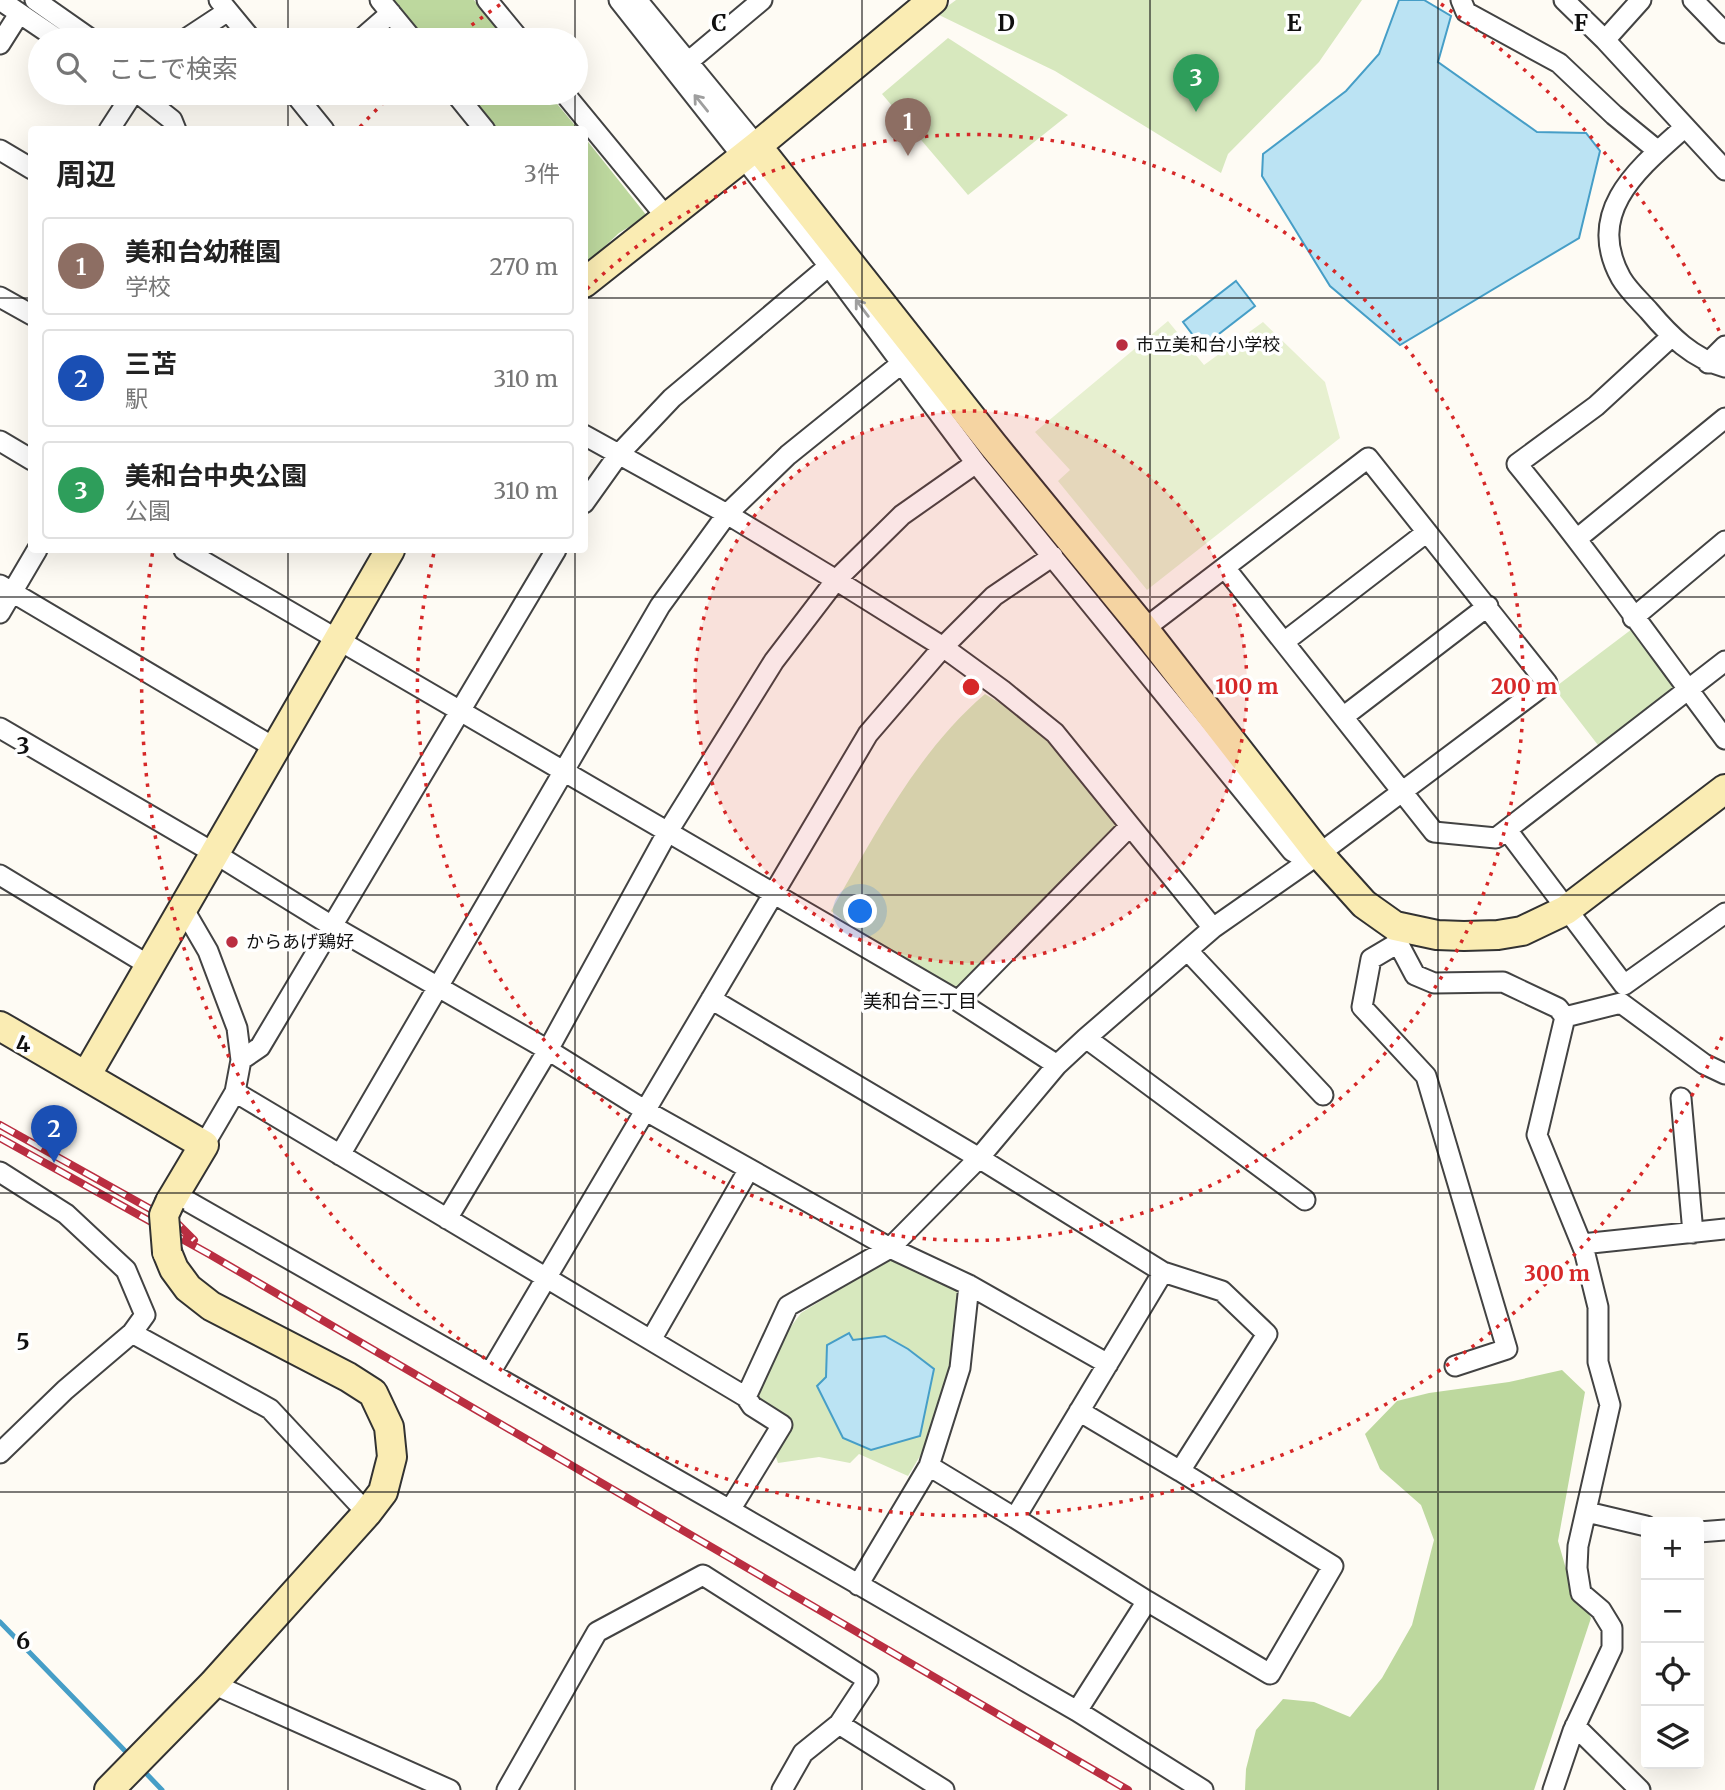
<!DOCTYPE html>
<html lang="ja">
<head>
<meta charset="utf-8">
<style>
  :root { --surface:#fff; --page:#f6f6f6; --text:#222; --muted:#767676; --line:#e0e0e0; --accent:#db2777 }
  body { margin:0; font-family:Merriweather,"Noto Sans JP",serif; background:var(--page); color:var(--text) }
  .controls { position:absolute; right:21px; bottom:21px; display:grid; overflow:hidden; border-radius:7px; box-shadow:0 7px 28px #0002 }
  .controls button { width:63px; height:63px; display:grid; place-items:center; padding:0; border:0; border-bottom:2px solid var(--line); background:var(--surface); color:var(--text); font:35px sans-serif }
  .you { position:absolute; left:861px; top:912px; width:24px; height:24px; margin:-18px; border:5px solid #fff; border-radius:50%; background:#1a73e8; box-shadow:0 0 0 10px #1a73e833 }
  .badge { display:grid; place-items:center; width:46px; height:46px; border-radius:50%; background:var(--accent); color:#fff; font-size:23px; font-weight:700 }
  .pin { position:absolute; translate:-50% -58px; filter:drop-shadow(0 2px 4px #0008) }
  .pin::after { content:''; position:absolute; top:37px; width:24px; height:21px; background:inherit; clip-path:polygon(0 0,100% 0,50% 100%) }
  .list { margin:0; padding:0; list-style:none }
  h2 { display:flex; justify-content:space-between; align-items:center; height:91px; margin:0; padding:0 28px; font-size:30px }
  h2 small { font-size:23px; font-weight:400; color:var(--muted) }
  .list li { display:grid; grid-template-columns:46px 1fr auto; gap:21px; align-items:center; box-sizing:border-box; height:98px; margin:0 14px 14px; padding:0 14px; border:2px solid var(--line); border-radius:7px }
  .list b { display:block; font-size:26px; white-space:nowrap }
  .list p { margin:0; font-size:23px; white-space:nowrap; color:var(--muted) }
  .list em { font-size:23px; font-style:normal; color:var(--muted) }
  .icon { flex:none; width:38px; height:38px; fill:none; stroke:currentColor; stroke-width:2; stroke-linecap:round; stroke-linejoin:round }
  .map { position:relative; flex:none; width:1725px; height:1790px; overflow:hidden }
  .search { position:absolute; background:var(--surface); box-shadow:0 7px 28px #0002; left:28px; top:28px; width:560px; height:77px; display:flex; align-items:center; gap:18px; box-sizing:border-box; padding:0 24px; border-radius:38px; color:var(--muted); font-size:26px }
  .panel { position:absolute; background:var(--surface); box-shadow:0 7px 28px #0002; left:28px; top:126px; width:560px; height:427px; border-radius:7px }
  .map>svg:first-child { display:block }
  .green { fill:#d7e8be }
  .forest { fill:#bdd89e }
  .pitch { fill:#e7f0d0 }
  .water { fill:#bbe3f3; stroke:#469ec7; stroke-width:2 }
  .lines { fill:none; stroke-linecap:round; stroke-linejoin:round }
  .stream { stroke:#469ec7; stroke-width:5 }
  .street-casing { stroke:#434343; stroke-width:23 }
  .secondary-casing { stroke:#323232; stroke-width:32 }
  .street { stroke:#fff; stroke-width:19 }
  .secondary { stroke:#faecb3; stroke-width:28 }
  .rail-casing { stroke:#ba2e41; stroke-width:8 }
  .rail { stroke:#fff; stroke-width:5; stroke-dasharray:16; stroke-linecap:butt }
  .secondary-bridge-casing { stroke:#323232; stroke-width:32; stroke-linecap:butt }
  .secondary-bridge { stroke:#faecb3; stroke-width:28 }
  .oneway { stroke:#9f9f9f }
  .grid { fill:none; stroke:#101010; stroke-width:2; stroke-opacity:0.55 }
  .ring { fill:none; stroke:#d62828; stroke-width:3.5; stroke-dasharray:3.5 7 }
  .poi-dot { fill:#ba2e41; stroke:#fff; stroke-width:2.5 }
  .labels { text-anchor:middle; stroke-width:7; stroke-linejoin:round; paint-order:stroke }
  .poi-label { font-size:18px; fill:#101010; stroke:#fff; text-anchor:start }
  .neighbourhood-label { font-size:19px; fill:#101010; stroke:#fff }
  .grid-label { font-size:23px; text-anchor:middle; font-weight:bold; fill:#101010; stroke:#fff; stroke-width:7; stroke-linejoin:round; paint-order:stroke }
  .centre { fill:#d62828; stroke:#fff; stroke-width:3.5 }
  .ring-label { font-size:21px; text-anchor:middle; font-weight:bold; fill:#d62828; stroke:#fff; stroke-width:7; stroke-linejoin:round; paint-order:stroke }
</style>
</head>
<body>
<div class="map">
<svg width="1725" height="1790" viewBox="0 0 1725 1790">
  <rect width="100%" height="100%" fill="#fefbf4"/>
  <path class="green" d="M956,0H1362L1319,62L1228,154L1221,173L1055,71L937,14Z
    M948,38L1068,115L968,195L882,94Z
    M1632,629L1678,690L1601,749L1554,688Z
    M985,694L1036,725L1119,826L957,990L849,925L831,911C874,836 918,751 985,694Z
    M892,1257L926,1270L958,1291L949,1378L926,1446L908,1476L859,1454L850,1463L819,1457L778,1463L775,1454L792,1424L757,1396L784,1336L801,1313Z"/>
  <path class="forest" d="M392,0H474L506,40H425Z
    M468,93H548L578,129H498Z
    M585,138L647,216L619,233L585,265Z
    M1562,1370L1585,1392L1558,1541L1568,1576L1591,1618L1534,1790H1245L1246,1769L1256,1730L1283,1699L1314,1702L1350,1717L1382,1678L1412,1625L1434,1540L1421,1505L1380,1469L1365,1434L1397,1401L1429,1393L1509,1382Z"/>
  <path class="pitch" d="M1168,321L1204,365L1263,322L1325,382L1340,438L1147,590L1058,481L1070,470L1035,432Z"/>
  <path class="water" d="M1399,0H1424L1451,16L1438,62L1537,132L1586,133L1600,151L1579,238L1400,345L1330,286L1262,176L1263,154L1346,91L1379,54Z
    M1236,281L1255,306L1202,347L1183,322Z
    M849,1333L853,1340L885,1336L908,1349L934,1369L920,1436L871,1450L843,1438L817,1386L826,1377L827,1345Z"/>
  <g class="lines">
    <path class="stream" d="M0,1622L129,1755
      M141,1768L162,1790"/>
    <defs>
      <path id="street" d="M0,0L59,40
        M35,0L92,40
        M219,0L252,40
        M380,0L413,40
        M487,0L520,40
        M619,0L829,266L976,463L1292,851L1309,860
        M637,0L757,146
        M1461,0L1466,12L1559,63L1614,115L1658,151
        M1564,0L1605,40L1725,170
        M1693,0L1725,33
        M184,40L228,11
        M360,40L391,13
        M1605,40L1641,0
        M0,44L19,14
        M688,62L762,0
        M138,93L172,120L176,130
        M294,93L324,130
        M455,93L485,130
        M564,93L667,218
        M1685,127C1639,168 1584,211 1621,278C1628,290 1640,301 1649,311C1670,336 1693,359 1725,367
        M109,130L133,93
        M0,150L32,169
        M0,297L32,315
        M1671,337L1596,406L1517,464C1590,553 1656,647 1725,739
        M1708,363L1725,346
        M584,435L727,514L836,580L943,647L1002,690L1055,733L1213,928
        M0,441L32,460
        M584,503L619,454L672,398L829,266
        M1578,538L1725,418
        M184,550L958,1001L1057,1065
        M1225,568L1434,832L1496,838L1725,661
        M0,585L275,748
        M0,613L37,550
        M1633,618L1725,541
        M1284,642L1427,532
        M1343,717L1488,606
        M0,728L214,853L332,926L548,1050L646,1111L890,1248L969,1285L1108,1364
        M1507,830L1624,985L1725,913
        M0,875L150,966
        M183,908L208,951L237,1028L241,1060L235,1092L204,1145
        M1395,926L1398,943L1415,975L1434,983L1503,982L1558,1008L1565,1017L1537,1135L1584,1250L1598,1307V1362L1610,1405L1578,1546L1577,1568L1581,1593L1601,1610L1612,1628V1648L1573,1731L1553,1790
        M1398,943L1371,959L1362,1007L1426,1076L1507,1349L1455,1366
        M1188,951L1323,1095
        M711,999L979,1158L1163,1272L1222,1291L1267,1334L1180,1471L1333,1566L1270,1674L1147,1601L1015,1518L1163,1272
        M958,1001L1130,826
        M1565,1017L1621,1003L1704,1064L1725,1074
        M1086,1038L1305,1200
        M241,1060L260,1047L556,550
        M235,1092L746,1397L752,1406L782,1425L730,1510
        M1681,1098L1693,1233
        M340,1155L660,606L727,514L788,455L912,355
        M0,1172L66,1214L126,1270L145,1315L132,1333L65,1390L0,1453
        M175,1194L730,1510L1077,1711L1203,1790
        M447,1219L548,1050L667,833L774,661L836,580L902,515L976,463
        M1582,1244L1725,1229
        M132,1333L270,1409L367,1513
        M651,1340L749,1169
        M490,1373L868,734L943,647L994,596L1053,556
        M746,1397L788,1306L890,1248L979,1158L1057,1065L1086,1038L1213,928L1319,854L1547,683L1368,458L1144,629
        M1079,1411L1180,1471
        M929,1466L1015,1518
        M1587,1512L1646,1526
        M1699,1532L1725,1530
        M858,1585L929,1466L960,1368L969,1285
        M213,1684L450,1790
        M1077,1711L1147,1601
        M839,1724L944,1790
        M1575,1726L1640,1790
        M507,1790L597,1632L703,1575L868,1680L839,1724L803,1753L782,1790"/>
      <path id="secondary" d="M757,146L993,445L1144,629L1319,854L1364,904L1395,926L1437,935L1464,936L1498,935L1522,931L1566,910L1725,789
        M584,283L757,146L933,0
        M0,1026L204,1145L170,1202
        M86,1076L390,550
        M109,1790L213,1684L367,1513L383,1492L392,1457L389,1427L373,1393L348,1377L211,1306L188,1288L174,1269L167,1252"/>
    </defs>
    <use href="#street" class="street-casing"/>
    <use href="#secondary" class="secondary-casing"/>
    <use href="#street" class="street"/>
    <use href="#secondary" class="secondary"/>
    <defs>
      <path id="rail" d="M0,1125L179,1225L194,1240
        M0,1138L209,1254L1128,1790"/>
    </defs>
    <use href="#rail" class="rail-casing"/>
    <use href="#rail" class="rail"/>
    <defs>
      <path id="secondary-bridge" d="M167,1252L164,1215L170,1202"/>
    </defs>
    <use href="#secondary-bridge" class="secondary-bridge-casing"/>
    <use href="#secondary-bridge" class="secondary-bridge"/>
  </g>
  <defs><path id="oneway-shaft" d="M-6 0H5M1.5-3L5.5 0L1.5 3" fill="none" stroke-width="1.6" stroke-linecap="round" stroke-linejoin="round" transform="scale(1.75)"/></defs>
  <g class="oneway">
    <use href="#oneway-shaft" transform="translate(701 103) rotate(-129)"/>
    <use href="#oneway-shaft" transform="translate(862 308) rotate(-127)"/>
  </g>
  <path class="grid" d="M288,0V40M575,0V40M862,0V1790M1150,0V1790M1438,0V1790M288,93V130M575,93V130M0,298H32M584,298H1725M288,550V1790M575,550V1790M0,597H1725M0,895H1725M0,1193H1725M0,1492H1725"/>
  <circle cx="971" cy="687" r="276" fill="#d62828" fill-opacity=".12"/>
  <g class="ring">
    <circle cx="971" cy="687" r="276"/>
    <path d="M587 289A553 553 0 1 1 434 553"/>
    <path d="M1722 1037A829 829 0 0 1 153 550M360 127A829 829 0 0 1 390 96M455 38A829 829 0 0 1 501 4M1441 4A829 829 0 0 1 1722 337"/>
  </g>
  <g class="poi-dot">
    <circle cx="1122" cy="345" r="7"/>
    <circle cx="232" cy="942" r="7"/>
  </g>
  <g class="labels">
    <g class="poi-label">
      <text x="1136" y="351">市立美和台小学校</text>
      <text x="246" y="948">からあげ鶏好</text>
    </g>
    <g class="neighbourhood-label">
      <text x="920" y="1008">美和台三丁目</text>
    </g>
  </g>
  <g class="grid-label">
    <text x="719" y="31">C</text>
    <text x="1006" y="31">D</text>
    <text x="1294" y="31">E</text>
    <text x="1581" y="31">F</text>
    <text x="23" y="754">3</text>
    <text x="23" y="1052">4</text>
    <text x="23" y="1350">5</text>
    <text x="23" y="1649">6</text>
  </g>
  <circle cx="971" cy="687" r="10" class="centre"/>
  <g class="ring-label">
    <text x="1247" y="694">100 m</text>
    <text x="1524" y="694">200 m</text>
    <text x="1557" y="1281">300 m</text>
  </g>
</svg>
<div class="controls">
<button>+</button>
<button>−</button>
<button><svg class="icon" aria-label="locate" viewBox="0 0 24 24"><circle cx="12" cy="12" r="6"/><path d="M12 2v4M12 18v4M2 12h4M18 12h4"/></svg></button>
<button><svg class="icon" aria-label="layers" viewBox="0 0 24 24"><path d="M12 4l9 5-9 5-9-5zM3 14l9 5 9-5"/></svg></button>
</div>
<div class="you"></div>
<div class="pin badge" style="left:908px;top:156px;background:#8d6e63">1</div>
<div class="pin badge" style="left:54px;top:1163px;background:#1a4fb4">2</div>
<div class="pin badge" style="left:1196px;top:112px;background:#2e9e5b">3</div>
<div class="search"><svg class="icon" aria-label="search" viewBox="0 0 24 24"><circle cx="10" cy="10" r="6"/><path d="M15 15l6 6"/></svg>ここで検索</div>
<section class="panel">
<h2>周辺<small>3件</small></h2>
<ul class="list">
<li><span class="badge" style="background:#8d6e63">1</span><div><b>美和台幼稚園</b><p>学校</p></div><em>270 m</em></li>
<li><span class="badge" style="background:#1a4fb4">2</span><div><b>三苫</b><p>駅</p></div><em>310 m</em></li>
<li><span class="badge" style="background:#2e9e5b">3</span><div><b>美和台中央公園</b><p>公園</p></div><em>310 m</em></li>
</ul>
</section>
</div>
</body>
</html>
